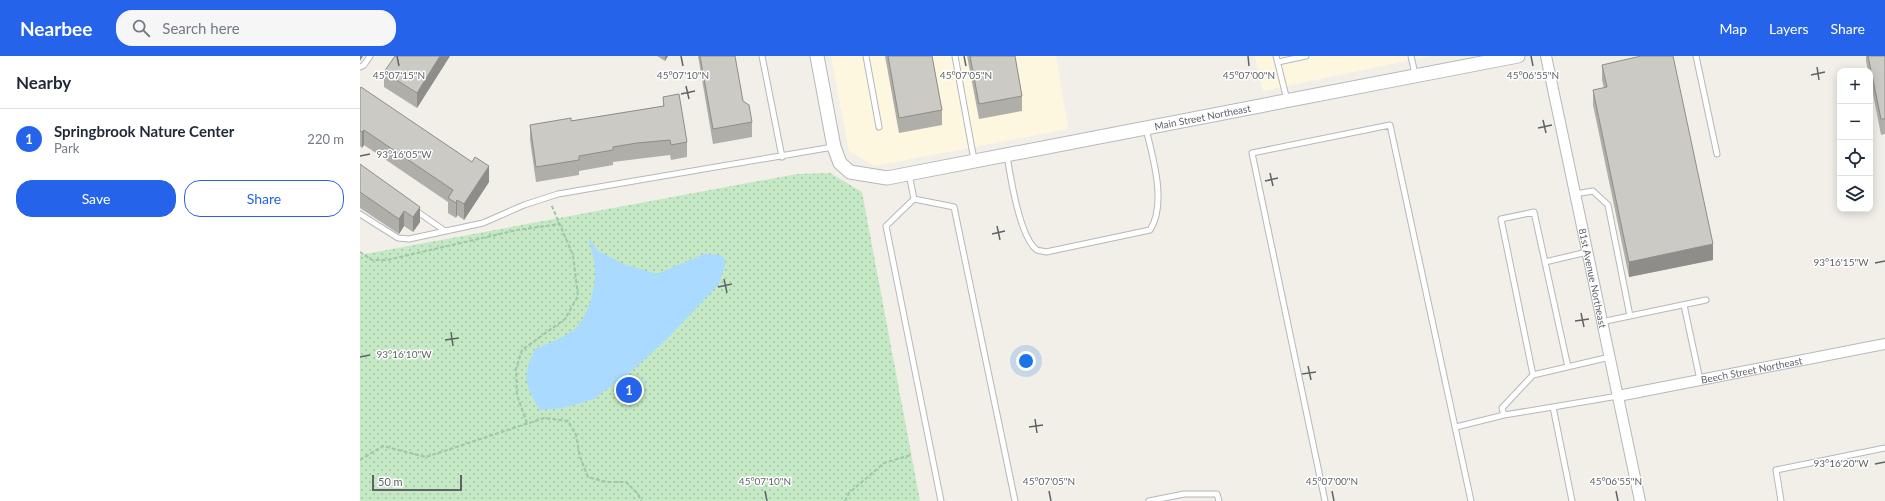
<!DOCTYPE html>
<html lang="en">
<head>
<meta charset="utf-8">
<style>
  :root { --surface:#fff; --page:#f6f6f7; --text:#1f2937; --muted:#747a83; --line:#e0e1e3; --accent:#2563eb }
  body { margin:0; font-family:Lato,sans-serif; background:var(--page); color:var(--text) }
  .controls { position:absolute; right:12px; top:12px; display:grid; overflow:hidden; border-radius:8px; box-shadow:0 2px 10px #0003 }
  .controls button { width:36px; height:36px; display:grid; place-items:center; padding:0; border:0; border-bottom:1px solid var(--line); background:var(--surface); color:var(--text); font:20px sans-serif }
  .scale { position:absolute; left:12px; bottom:10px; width:90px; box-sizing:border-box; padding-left:4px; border:2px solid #5f6368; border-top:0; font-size:11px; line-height:14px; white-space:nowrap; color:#5f6368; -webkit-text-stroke:3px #fff; paint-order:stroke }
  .you { position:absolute; left:666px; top:305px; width:14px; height:14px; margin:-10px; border:3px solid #fff; border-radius:50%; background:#1a73e8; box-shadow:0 0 0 6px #1a73e833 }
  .badge { display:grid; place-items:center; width:26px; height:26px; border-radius:50%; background:var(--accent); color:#fff; font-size:13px; font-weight:700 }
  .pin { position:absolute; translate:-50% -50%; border:2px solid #fff; box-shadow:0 1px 4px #0006 }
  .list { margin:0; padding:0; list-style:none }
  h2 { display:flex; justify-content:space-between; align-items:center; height:52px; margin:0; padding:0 16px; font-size:17px }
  h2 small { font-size:13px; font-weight:400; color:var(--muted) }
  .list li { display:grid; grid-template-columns:26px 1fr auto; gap:12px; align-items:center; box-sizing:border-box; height:60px; padding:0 16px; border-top:1px solid var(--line) }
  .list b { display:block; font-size:15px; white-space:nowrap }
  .list p { margin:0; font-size:13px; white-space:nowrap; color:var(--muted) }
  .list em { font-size:13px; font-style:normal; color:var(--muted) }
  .actions { display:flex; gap:8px; padding:12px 16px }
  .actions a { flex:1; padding:9px 0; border:1px solid var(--accent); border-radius:16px; text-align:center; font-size:14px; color:var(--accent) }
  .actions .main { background:var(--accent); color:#fff }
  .icon { flex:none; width:22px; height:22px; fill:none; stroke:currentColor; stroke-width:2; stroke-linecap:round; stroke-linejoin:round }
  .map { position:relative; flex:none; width:1525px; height:445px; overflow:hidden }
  header { display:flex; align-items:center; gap:24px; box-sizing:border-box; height:56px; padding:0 20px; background:var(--accent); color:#fff }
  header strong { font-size:19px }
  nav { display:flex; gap:22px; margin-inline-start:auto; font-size:14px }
  .search { width:280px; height:36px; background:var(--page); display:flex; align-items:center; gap:10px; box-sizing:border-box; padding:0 14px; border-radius:16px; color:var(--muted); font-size:15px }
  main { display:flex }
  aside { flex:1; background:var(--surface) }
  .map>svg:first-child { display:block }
  .commercial { fill:#fef7e0 }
  .park { fill:url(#park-dots) }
  .water { fill:#aadaff }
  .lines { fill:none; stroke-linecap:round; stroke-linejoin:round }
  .service-casing { stroke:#b5b8bc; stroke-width:7 }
  .minor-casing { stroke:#b5b8bc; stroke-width:12 }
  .tertiary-casing { stroke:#b5b8bc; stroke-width:15 }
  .path { stroke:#9cc7a9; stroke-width:2; stroke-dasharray:4 2; stroke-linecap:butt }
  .service { stroke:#fff; stroke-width:5 }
  .minor { stroke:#fff; stroke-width:10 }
  .tertiary { stroke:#fff; stroke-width:13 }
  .wall { fill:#afaea9 }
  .shaded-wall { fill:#8f8d8a }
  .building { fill:#cccac5; stroke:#8f8d8a }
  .ticks { fill:none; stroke:#5f6368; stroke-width:1.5 }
  .labels { text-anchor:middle; stroke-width:3; stroke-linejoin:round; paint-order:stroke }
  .street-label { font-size:10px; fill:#5f6368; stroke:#fff }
  .ticks-label { font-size:10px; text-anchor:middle; fill:#5f6368; stroke:#fff; stroke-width:3; stroke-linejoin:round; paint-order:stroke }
</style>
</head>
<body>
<header>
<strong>Nearbee</strong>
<div class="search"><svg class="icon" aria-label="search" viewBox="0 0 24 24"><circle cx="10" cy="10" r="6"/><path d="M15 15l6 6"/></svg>Search here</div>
<nav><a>Map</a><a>Layers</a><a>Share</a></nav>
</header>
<main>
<aside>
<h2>Nearby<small></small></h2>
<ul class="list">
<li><span class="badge">1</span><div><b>Springbrook Nature Center</b><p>Park</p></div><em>220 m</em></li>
</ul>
<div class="actions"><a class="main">Save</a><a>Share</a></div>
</aside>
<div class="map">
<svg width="1525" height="445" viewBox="0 0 1525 445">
  <defs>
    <pattern id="park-dots" width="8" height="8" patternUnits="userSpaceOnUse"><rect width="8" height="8" fill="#c5e8c5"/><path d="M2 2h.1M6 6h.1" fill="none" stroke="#a3c0a4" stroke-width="1.8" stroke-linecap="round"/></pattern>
  </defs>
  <rect width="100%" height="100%" fill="#f1efe8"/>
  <path class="commercial" d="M471,0H696L708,73L514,110L489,95Z
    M895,0H1070L903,35Z"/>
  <path class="park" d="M470,117L502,136L560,445H0V199L437,118Z"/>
  <path class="water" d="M229,182L238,195L266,209L297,218L344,198L361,199L366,205L359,228L305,285L276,311L234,343L203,352L180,354C164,328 162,321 175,293C187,288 209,280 218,270C230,255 236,230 235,212C235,202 230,192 229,182Z"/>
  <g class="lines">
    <defs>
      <path id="service" d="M402,0L422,101
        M506,0L519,71
        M595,0L614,104
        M916,0L927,44
        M1051,0L1055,18
        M1336,0L1357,98
        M918,6L946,0
        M0,11L4,9L10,0
        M647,99C650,119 660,182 677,194C679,195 683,195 686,196L790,174C807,148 793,102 786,73
        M549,118L554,143
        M1215,138L1233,135L1248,149L1270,260
        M554,143L594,151L655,445
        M554,143L526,170L581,445
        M55,154L85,175
        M0,158L38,182L49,183L123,167L164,149L198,138L473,91
        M1185,206L1227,196
        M1324,249L1340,324
        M1241,266L1346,244
        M1173,319L1141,163L1174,156L1208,311
        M1144,359L1142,352L1173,319L1250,301
        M1096,371L1144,359L1193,351
        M789,445L824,438H857L859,445
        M965,445L892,97L1030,69L1111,445
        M1212,445L1193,351L1258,340
        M1421,445L1416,414L1525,392"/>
      <g id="minor">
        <path id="s1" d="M1186,0L1280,445"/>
        <path id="s2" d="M1258,340L1525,288"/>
      </g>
      <g id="tertiary">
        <path id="s3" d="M457,0L474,91L480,107L490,116L527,122L1158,0"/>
      </g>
    </defs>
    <use href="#service" class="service-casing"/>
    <use href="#minor" class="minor-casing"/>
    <use href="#tertiary" class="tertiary-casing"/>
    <path class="path" d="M0,196L12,204H27L157,174L200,168
      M167,367L157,339L156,313L162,294L205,263L218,240L213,199L191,148
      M0,404L23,390L66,401L184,362L208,365L216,379L220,401L228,421L246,426H266L278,438L281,445
      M485,445L489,437L524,407L551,399"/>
    <use href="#service" class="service"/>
    <use href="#minor" class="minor"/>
    <use href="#tertiary" class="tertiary"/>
  </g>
  <path class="wall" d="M90,0L57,52L24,31V16Z
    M297,0H308L305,5Z
    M338,0H375L383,45L392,66V81L353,88Z
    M525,0H572L582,54V69L539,77Z
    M607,0H655L662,40V55L619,63Z
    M1506,0H1525V78L1521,79L1510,23V15H1508L1506,5Z
    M1242,9L1353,204L1269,221L1233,49V34L1244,32L1242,24Z
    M0,33L129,126L104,164L97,159L96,162L88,157V146L4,89L2,92L0,90Z
    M303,41L327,86V101L311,104L310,99L277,103L253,106V109L219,115V119L176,126L170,84V69L211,65L303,50Z
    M0,108L60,166L53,176L44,170L39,178L0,152Z"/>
  <path class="shaded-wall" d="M0,0H3L0,5Z
    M80,0H90L57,52V37Z
    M305,0H308L305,5Z
    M4,74V89L2,92V76Z
    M129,110V126L104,164V148Z
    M97,144V159L96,162V147Z
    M60,151V166L53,176V161Z
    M44,155V170L39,178V163Z
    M1353,188V204L1269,221V206Z"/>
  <path class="building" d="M35,0H80L57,37L24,16Z
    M340,0H375L383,45L389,49L392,66L353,73Z
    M528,0H572L582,54L539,62Z
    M610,0H655L662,40L619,48Z
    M1281,0H1313L1353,188L1269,206L1233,34L1247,31L1242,9Z
    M1508,0H1525V63H1521Z
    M1,31L112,106L115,101L129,110L104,148L97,144L96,147L88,142L93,134L4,74L2,76L0,75V33Z
    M319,38L327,86L311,89L310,84L277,87L253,91V94L219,100V104L176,111L170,69L211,62V65L304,50L303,41Z
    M0,108L60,151L53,161L44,155L39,163L0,136Z"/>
  <path class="ticks" d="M37,0L39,10M321,0L323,10M604,0L606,10M888,0L889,10M1171,0L1173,10M1457,11L1459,24M1451,19L1465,16M326,30L329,43M321,38L335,35M1183,64L1186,77M1178,72L1192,69M0,100L10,98M910,117L913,130M905,125L918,122M637,170L640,184M632,178L645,175M1515,207L1525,205M364,223L367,237M358,231L372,228M1221,257L1224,271M1215,265L1229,263M91,276L93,290M85,284L99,282M0,301L10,299M948,310L951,324M942,318L956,316M675,363L677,377M669,371L683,369M1515,408L1525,406M405,435L407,445M689,435L691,445M972,435L974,445M1256,435L1258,445"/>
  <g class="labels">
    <g class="street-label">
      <text dy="4" stroke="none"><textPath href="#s3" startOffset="482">Main Street Northeast</textPath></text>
      <text dy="4" stroke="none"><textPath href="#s1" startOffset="227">81st Avenue Northeast</textPath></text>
      <text dy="4" stroke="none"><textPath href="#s2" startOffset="136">Beech Street Northeast</textPath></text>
    </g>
  </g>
  <g class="ticks-label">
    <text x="39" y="23">45°07'15"N</text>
    <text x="323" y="23">45°07'10"N</text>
    <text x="606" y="23">45°07'05"N</text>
    <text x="889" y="23">45°07'00"N</text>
    <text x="1173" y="23">45°06'55"N</text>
    <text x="44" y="102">93°16'05"W</text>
    <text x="1481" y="210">93°16'15"W</text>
    <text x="44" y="302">93°16'10"W</text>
    <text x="1481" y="411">93°16'20"W</text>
    <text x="405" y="429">45°07'10"N</text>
    <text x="689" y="429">45°07'05"N</text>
    <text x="972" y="429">45°07'00"N</text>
    <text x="1256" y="429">45°06'55"N</text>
  </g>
</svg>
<div class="controls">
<button>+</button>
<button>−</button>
<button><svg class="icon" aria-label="locate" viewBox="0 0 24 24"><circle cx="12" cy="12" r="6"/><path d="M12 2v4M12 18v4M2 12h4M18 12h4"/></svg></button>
<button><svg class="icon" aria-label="layers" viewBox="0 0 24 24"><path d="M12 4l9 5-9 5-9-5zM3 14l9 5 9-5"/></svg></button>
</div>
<div class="scale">50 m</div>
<div class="you"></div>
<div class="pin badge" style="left:269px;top:334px">1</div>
</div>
</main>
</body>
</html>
